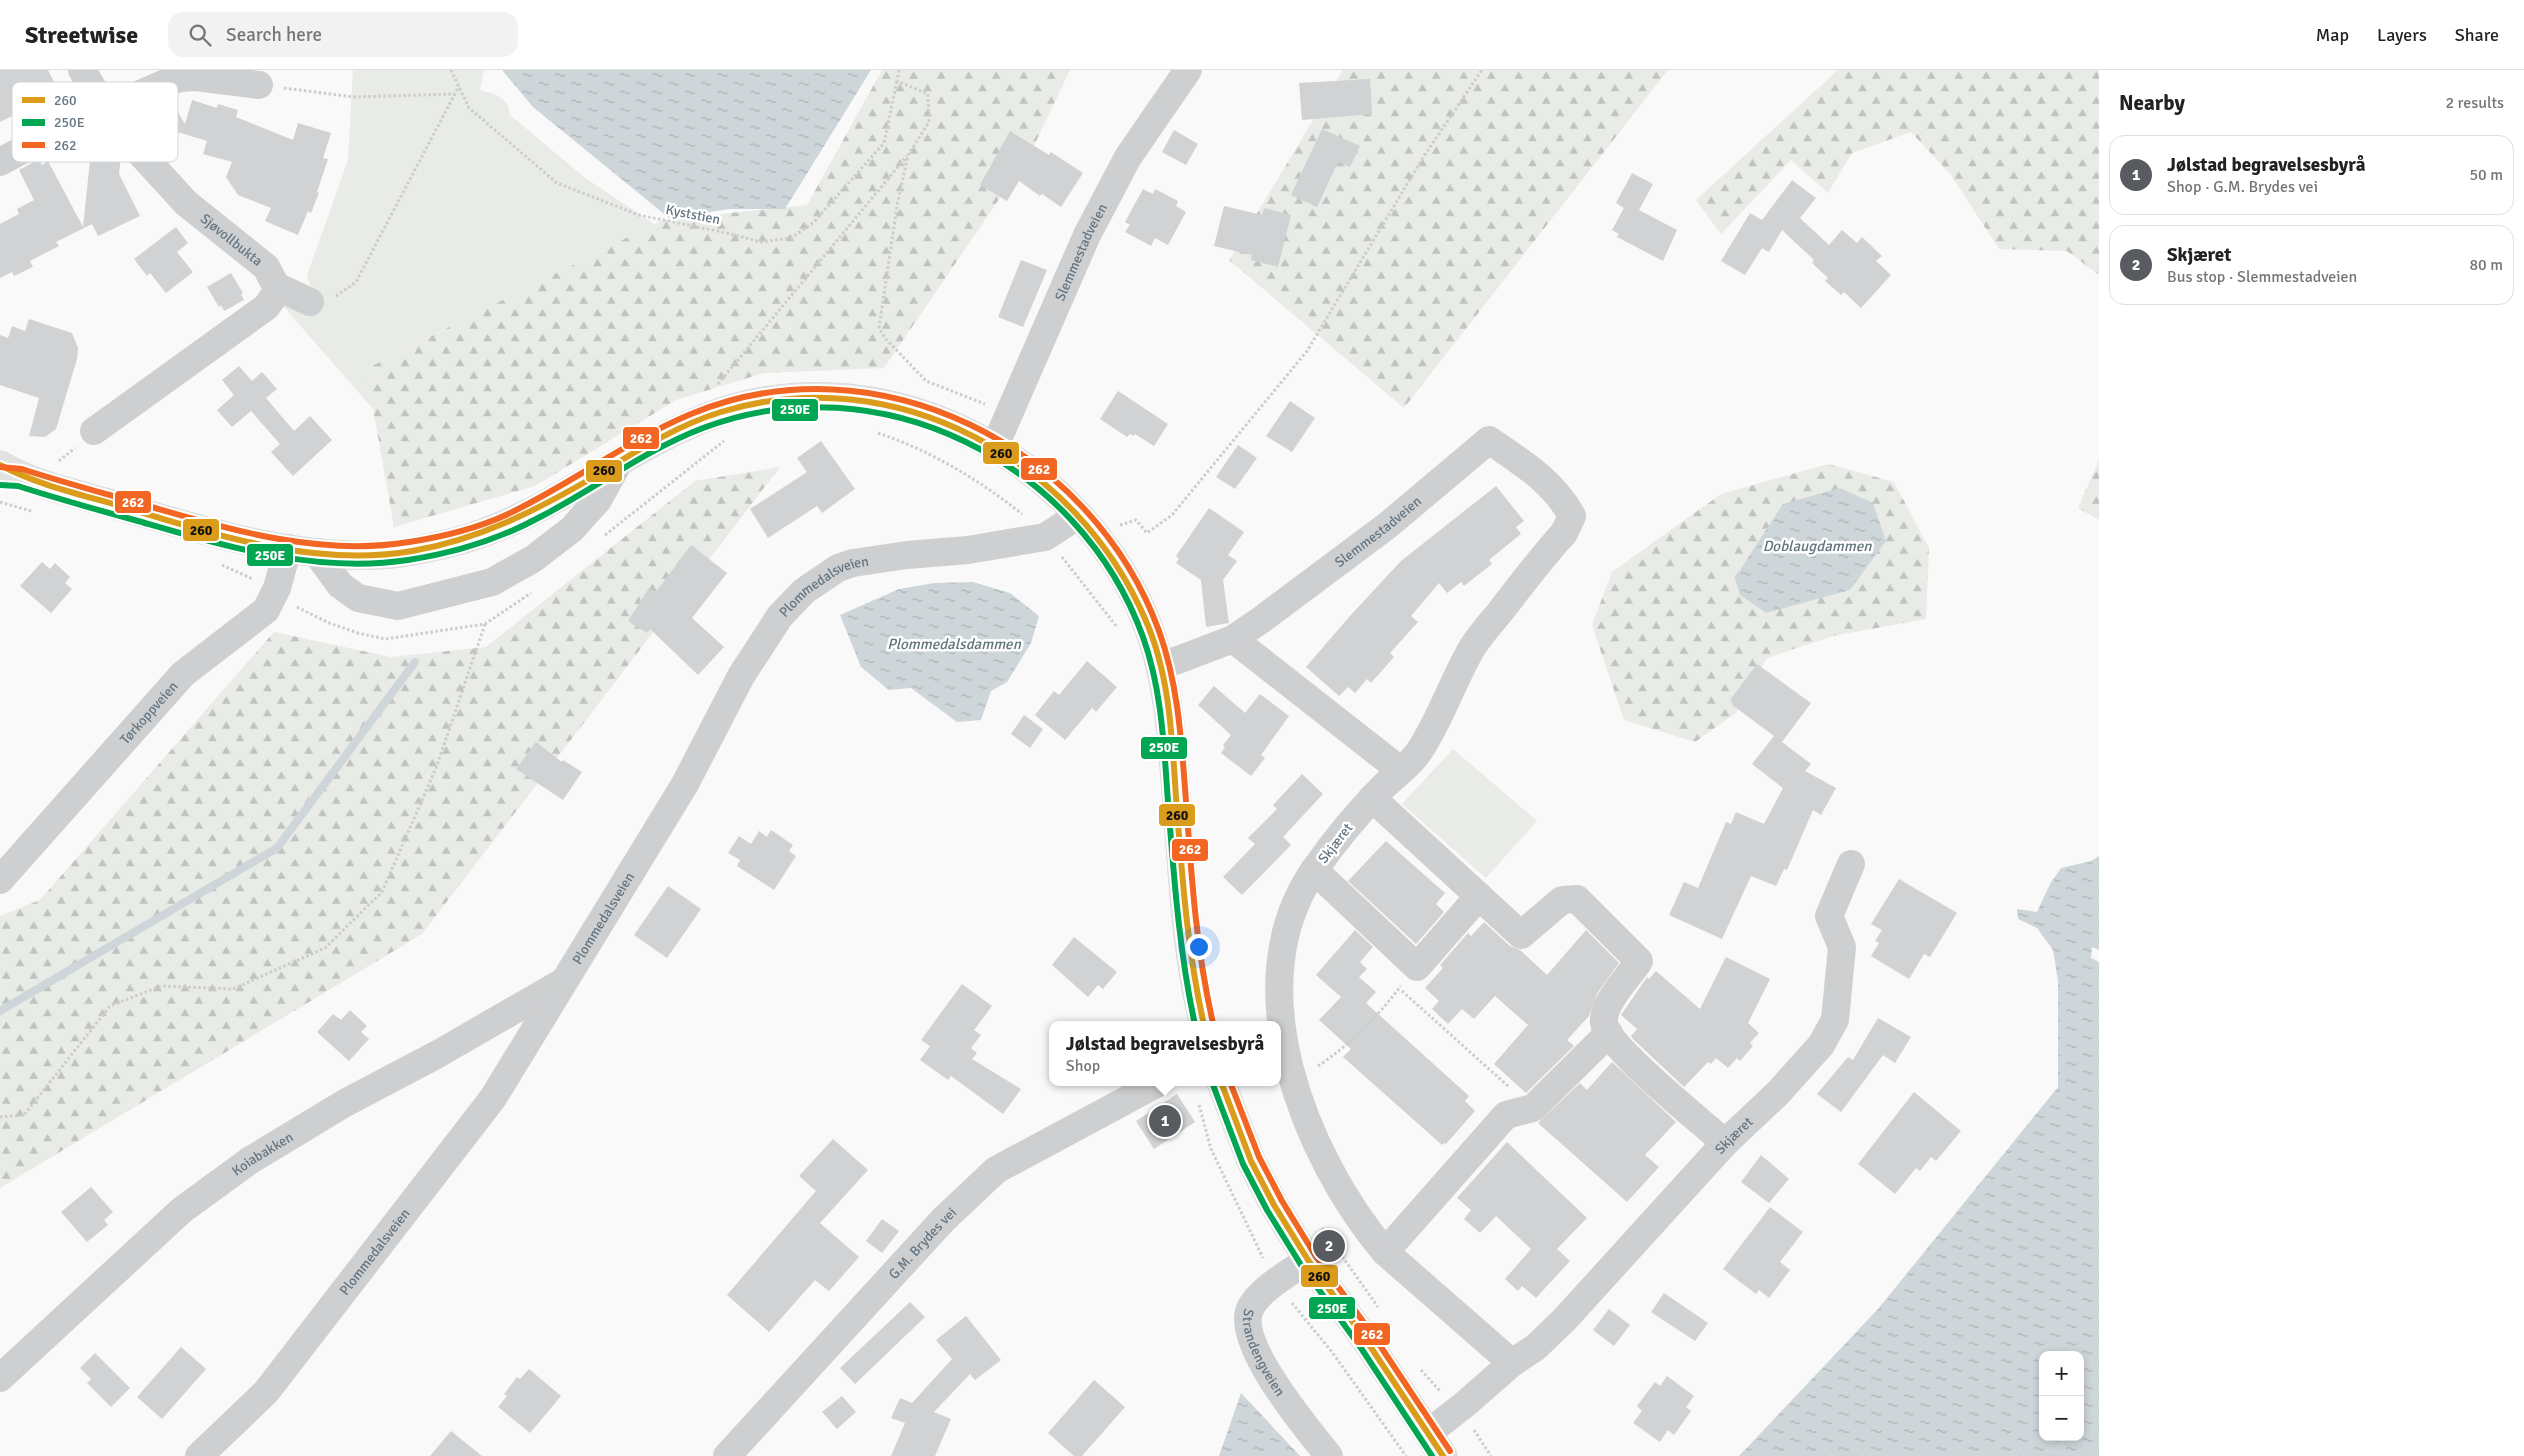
<!DOCTYPE html>
<html lang="en">
<head>
<meta charset="utf-8">
<style>
  :root { --surface:#fff; --page:#f2f2f2; --text:#222; --muted:#767676; --line:#e0e0e0; --accent:#585c60 }
  body { margin:0; font-family:Signika,sans-serif; background:var(--page); color:var(--text) }
  .controls { position:absolute; right:15px; bottom:15px; display:grid; overflow:hidden; border-radius:10px; box-shadow:0 2px 8px #0003 }
  .controls button { width:45px; height:45px; display:grid; place-items:center; padding:0; border:0; border-bottom:1px solid var(--line); background:var(--surface); color:var(--text); font:25px sans-serif }
  .you { position:absolute; left:1198px; top:876px; width:18px; height:18px; margin:-12px; border:4px solid #fff; border-radius:50%; background:#1a73e8; box-shadow:0 0 0 8px #1a73e833 }
  .badge { display:grid; place-items:center; width:32px; height:32px; border-radius:50%; background:var(--accent); color:#fff; font-size:16px; font-weight:700 }
  .pin { position:absolute; translate:-50% -50%; border:2px solid #fff; box-shadow:0 1px 5px #0006 }
  .popup { position:absolute; left:1049px; top:951px; width:232px; height:65px; box-sizing:border-box; display:grid; place-content:center; border-radius:10px; background:var(--surface); filter:drop-shadow(0 1px 4px #0005); font-size:16px; white-space:nowrap; color:var(--muted) }
  .popup b { font-size:19px; color:var(--text) }
  .popup::after { content:''; position:absolute; left:50%; top:100%; margin-left:-10px; border:10px solid transparent; border-top-color:var(--surface) }
  .list { margin:0; padding:0; list-style:none }
  h2 { display:flex; justify-content:space-between; align-items:center; height:65px; margin:0; padding:0 20px; font-size:21px }
  h2 small { font-size:16px; font-weight:400; color:var(--muted) }
  .list li { display:grid; grid-template-columns:32px 1fr auto; gap:15px; align-items:center; box-sizing:border-box; height:80px; margin:0 10px 10px; padding:0 10px; border:1px solid var(--line); border-radius:15px }
  .list b { display:block; font-size:19px; white-space:nowrap }
  .list p { margin:0; font-size:16px; white-space:nowrap; color:var(--muted) }
  .list em { font-size:16px; font-style:normal; color:var(--muted) }
  .icon { flex:none; width:28px; height:28px; fill:none; stroke:currentColor; stroke-width:2; stroke-linecap:round; stroke-linejoin:round }
  .map { position:relative; flex:none; width:2099px; height:1386px; overflow:hidden }
  header { display:flex; align-items:center; gap:30px; box-sizing:border-box; height:70px; padding:0 25px; background:var(--surface); border-bottom:1px solid var(--line) }
  header strong { font-size:24px }
  nav { display:flex; gap:28px; margin-inline-start:auto; font-size:18px }
  .search { width:350px; height:45px; background:var(--page); display:flex; align-items:center; gap:12px; box-sizing:border-box; padding:0 18px; border-radius:15px; color:var(--muted); font-size:19px }
  main { display:flex }
  aside { flex:1; background:var(--surface) }
  .map>svg:first-child { display:block }
  .grass { fill:#e8ebe6 }
  .forest { fill:url(#forest-firs) }
  .water { fill:url(#water-ripples); fill-rule:evenodd }
  .lines { fill:none; stroke-linecap:round; stroke-linejoin:round }
  .stream { stroke:#ced6d9; stroke-width:8 }
  .building { fill:#d0d2d3 }
  .major-casing { stroke:#d5d6d7; stroke-width:29 }
  .path { stroke:#cbcccd; stroke-width:3; stroke-dasharray:2.5 2.5; stroke-linecap:butt }
  .minor { stroke:#cecfd0; stroke-width:28 }
  .major { stroke:#e1e2e2; stroke-width:28 }
  .bus-1-casing { stroke:#fff; stroke-width:10 }
  .bus-2-casing { stroke:#fff; stroke-width:10 }
  .bus-3-casing { stroke:#fff; stroke-width:10 }
  .bus-1 { stroke:#da9c1a; stroke-width:6 }
  .bus-2 { stroke:#00a651; stroke-width:6 }
  .bus-3 { stroke:#f26522; stroke-width:6 }
  .labels { text-anchor:middle; stroke-width:5; stroke-linejoin:round; paint-order:stroke }
  .street-label { font-size:14px; fill:#657683; stroke:#fff }
  .water-label { font-size:15px; font-style:italic; fill:#60757c; stroke:#fff }
  .key { fill:#fff; stroke:#d1d6da; stroke-width:1 }
  .key-label { font-size:14px; fill:#657683 }
  .line-badge { stroke:#fff; stroke-width:2 }
  .badge-label { font-size:14px; text-anchor:middle; font-weight:bold; fill:#fff }
  .pale-badge-label { font-size:14px; text-anchor:middle; font-weight:bold; fill:#111 }
</style>
</head>
<body>
<header>
<strong>Streetwise</strong>
<div class="search"><svg class="icon" aria-label="search" viewBox="0 0 24 24"><circle cx="10" cy="10" r="6"/><path d="M15 15l6 6"/></svg>Search here</div>
<nav><a>Map</a><a>Layers</a><a>Share</a></nav>
</header>
<main>
<div class="map">
<svg width="2099" height="1386" viewBox="0 0 2099 1386">
  <defs>
    <pattern id="forest-firs" width="22" height="20" patternUnits="userSpaceOnUse" patternTransform="scale(1.25)"><rect width="22" height="20" fill="#e8ebe6"/><path d="M5 1l3.5 6h-7zM16 11l3.5 6h-7z" fill="#c0c3c0"/></pattern>
    <pattern id="water-ripples" width="26" height="14" patternUnits="userSpaceOnUse" patternTransform="scale(1.25)"><rect width="26" height="14" fill="#ced6d9"/><path d="M2 4q2-2 4 0t4 0M15 11q2-2 4 0t4 0" fill="none" stroke="#abb2b5"/></pattern>
  </defs>
  <rect width="100%" height="100%" fill="#f9f9f9"/>
  <path class="grass" d="M353,0H484L480,20C495,24 509,27 510,45L584,107L654,154L366,299L373,339L283,236L317,237L307,205L348,90Z
    M1453,679L1537,751L1486,808L1402,734Z"/>
  <path class="forest" d="M882,0H1070L1030,84L884,298L764,303L676,330L535,416L394,457L366,299L662,150L807,135Z
    M1343,0H1668L1404,338L1229,190Z
    M1838,0H2099V205L2067,181L1999,179L1951,105L1911,62L1852,83L1828,123L1791,90L1721,164L1696,130Z
    M2099,390V450L2078,438Z
    M1828,394L1894,412L1929,478L1926,549L1833,566L1767,588L1736,643L1695,672L1624,650L1592,555L1612,502L1721,424Z
    M780,397L422,864L0,1118V846L40,830L274,562L391,587L486,577L695,411Z"/>
  <path class="water" d="M502,0H871L785,139H730L669,148L533,37Z
    M1840,418L1873,433L1886,471L1850,520L1766,543L1740,525L1735,508L1783,434Z
    M973,512L1010,523L1039,546L1031,573L1007,612L991,621L981,650L957,652L911,618L889,620L861,597L840,545L899,519L934,513Z
    M2099,786V880L2092,877L2091,888L2099,892V1386H1739L1878,1239L2058,1017V911L2053,880L2037,858L2018,849L2017,839L2037,842L2050,814L2061,798L2091,791ZM2043,1285H2080V1367H2043Z
    M1241,1323L1300,1386H1219Z"/>
  <g class="lines">
    <path class="stream" d="M0,941L277,778L415,592"/>
  </g>
  <path class="building" d="M0,0H48L57,18L34,30L36,34L0,52Z
    M1370,9L1372,44L1302,50L1299,13Z
    M192,30L217,38L218,34L238,40L236,47L293,70L298,53L331,63L323,88L328,89L317,122L319,123L311,143L308,141L298,165L265,151L271,138L238,125L226,107L232,92L203,84L207,71L171,60L153,71L141,50L172,32L185,54Z
    M1322,59L1360,76L1350,97L1338,92L1317,137L1291,125Z
    M1174,60L1198,74L1186,95L1162,82Z
    M1010,61L1049,85L1051,82L1083,103L1061,137L1042,124L1040,126L1019,111L1007,131L980,115Z
    M92,72L113,74L121,85L119,104L140,146L98,166L92,154L56,172L59,176L30,191L33,197L14,206L12,202L0,208V154L19,144L17,139L34,130L19,100L39,89L42,95L48,91L83,157Z
    M1632,103L1653,114L1639,140L1677,160L1663,191L1617,167L1619,164L1612,160L1624,138L1616,133Z
    M1792,110L1816,128L1800,148L1829,175L1842,160L1857,173L1862,167L1882,186L1876,191L1891,205L1861,238L1844,222L1841,225L1825,211L1828,208L1812,193L1814,190L1782,160L1769,182L1762,178L1745,205L1721,191L1750,143L1762,150Z
    M1143,119L1153,124L1155,119L1178,131L1176,136L1186,142L1168,175L1155,168L1151,176L1125,162L1130,155L1125,152Z
    M1224,136L1262,145L1264,138L1291,145L1278,197L1251,190L1252,185L1214,176Z
    M176,157L188,173L177,182L193,202L166,223L150,203L147,206L134,189Z
    M1021,190L1047,200L1023,257L998,247Z
    M231,203L243,223L241,224L244,230L224,241L221,235L219,237L207,217Z
    M29,249L72,263L78,278L77,289L56,359L45,367L29,366L39,328L0,315V265L8,268L12,256L25,261Z
    M239,296L252,311L262,302L277,319L266,328L294,361L310,346L332,370L293,406L271,382L280,374L251,341L232,357L217,340L234,325L222,310Z
    M1118,321L1168,354L1154,376L1135,364L1133,366L1130,364L1127,367L1100,349Z
    M1290,331L1315,348L1292,382L1266,366Z
    M821,371L855,419L822,443L817,436L768,468L750,439L807,402L797,388Z
    M1238,375L1257,388L1235,419L1216,407Z
    M1496,416L1524,451L1516,457L1521,464L1489,490L1492,494L1464,516L1461,512L1447,523L1439,513L1411,546L1418,552L1390,583L1394,587L1371,613L1367,609L1355,623L1348,617L1339,626L1306,597L1349,547L1401,491Z
    M1209,438L1244,462L1228,485L1237,491L1223,510L1229,553L1206,557L1201,510L1176,493L1179,489L1176,486Z
    M691,475L727,503L692,548L724,577L698,605L650,559L647,563L628,551L649,518L656,522Z
    M42,492L50,499L55,493L70,507L65,513L72,519L51,543L20,516Z
    M1087,591L1117,617L1096,642L1092,638L1065,670L1035,645L1054,621L1059,625Z
    M1757,594L1811,633L1782,672L1731,634L1733,633L1730,630Z
    M1214,616L1245,643L1260,624L1289,646L1261,685L1265,688L1251,706L1221,683L1225,677L1223,675L1231,665L1198,635Z
    M1024,645L1043,659L1030,678L1011,664Z
    M1774,666L1811,694L1805,701L1836,718L1821,745L1813,740L1787,800L1784,799L1776,816L1751,806L1722,869L1669,845L1684,812L1698,818L1726,752L1731,754L1736,742L1764,754L1783,718L1752,694Z
    M536,672L562,692L563,690L582,702L563,730L516,699Z
    M1302,704L1323,724L1283,767L1291,775L1242,825L1223,807L1255,774L1248,768L1277,739L1273,735Z
    M771,760L793,775L789,781L796,786L774,820L737,796L740,790L728,783L739,766L751,774L759,761L767,767Z
    M1386,771L1445,823L1436,834L1444,842L1416,874L1348,811Z
    M1899,809L1957,843L1930,887L1924,884L1909,909L1871,886L1879,873L1875,871L1882,860L1871,854Z
    M668,816L701,839L667,888L634,865Z
    M1484,852L1510,876L1520,880L1547,905L1586,860L1619,893L1598,922L1589,946L1567,970L1574,976L1526,1023L1494,994L1528,955L1495,926L1474,949L1462,939L1448,954L1432,939L1439,931L1425,918L1443,898L1440,895L1468,863L1471,866Z
    M1355,860L1373,877L1360,892L1367,899L1359,907L1376,922L1366,933L1469,1026L1465,1031L1475,1041L1446,1074L1444,1073L1442,1075L1343,987L1351,979L1319,950L1341,927L1316,905Z
    M1074,867L1117,902L1103,919L1098,915L1088,927L1052,895Z
    M1726,887L1770,909L1748,953L1759,963L1750,973L1753,976L1740,991L1737,988L1728,998L1716,988L1711,994L1708,992L1684,1017L1633,969L1631,966L1637,959L1621,945L1647,907L1649,909L1656,901L1700,939Z
    M962,914L992,936L974,960L981,965L971,978L977,983L972,989L1021,1019L1003,1044L951,1006L948,1010L920,990L930,976L921,970Z
    M350,940L367,956L361,962L369,969L349,991L317,962L333,944L341,950Z
    M1878,948L1911,967L1895,993L1883,985L1841,1042L1817,1024L1848,987L1853,990Z
    M1612,992L1676,1052L1645,1085L1659,1097L1627,1132L1538,1053L1580,1013L1587,1020Z
    M1914,1022L1961,1061L1936,1091L1931,1087L1920,1101L1916,1098L1895,1124L1858,1094Z
    M1177,1024L1195,1052L1154,1079L1136,1051Z
    M833,1069L868,1100L820,1153L859,1187L829,1221L815,1210L769,1262L727,1225L816,1121L799,1106Z
    M1507,1072L1587,1148L1557,1179L1570,1191L1536,1228L1522,1216L1518,1221L1505,1209L1531,1179L1496,1146L1480,1163L1464,1149L1471,1140L1457,1128Z
    M1761,1085L1789,1109L1769,1133L1741,1112Z
    M91,1117L113,1142L104,1150L108,1155L87,1172L61,1142Z
    M1770,1137L1803,1162L1780,1192L1790,1200L1769,1228L1759,1220L1756,1224L1723,1199Z
    M882,1149L899,1161L882,1183L866,1171Z
    M1664,1223L1708,1253L1695,1271L1651,1242Z
    M910,1232L925,1247L855,1314L840,1298Z
    M1609,1239L1630,1255L1614,1276L1593,1260Z
    M966,1246L1001,1290L975,1310L970,1304L934,1342L951,1349L935,1386H891L905,1353L891,1348L900,1328L912,1333L952,1289L936,1270Z
    M181,1277L206,1299L162,1349L137,1327Z
    M95,1283L130,1318L111,1337L87,1313L91,1309L80,1298Z
    M529,1299L561,1326L530,1363L498,1337L507,1326L504,1324L517,1307L520,1309Z
    M1667,1306L1694,1326L1686,1337L1691,1341L1674,1365L1668,1360L1660,1372L1633,1353L1642,1341L1637,1336L1655,1312L1660,1316Z
    M1094,1310L1125,1337L1082,1386H1074L1048,1363Z
    M842,1326L856,1342L837,1359L822,1342Z
    M451,1361L482,1386H430Z"/>
  <g class="lines">
    <defs>
      <path id="major" d="M0,395C34,415 74,423 112,434C198,459 288,489 379,485C403,484 430,478 454,472C551,447 627,374 721,342C890,285 1082,391 1146,551C1166,602 1171,656 1175,710C1182,791 1184,876 1204,955
        M1221,1012L1251,1091L1274,1135L1308,1190L1368,1273L1443,1386"/>
    </defs>
    <use href="#major" class="major-casing"/>
    <path class="path" d="M451,0L469,38L557,113L639,145L727,163L761,172L791,168L814,152L884,73L897,11
      M899,0L897,11L928,24L929,52L908,85L897,136L879,258L885,268L926,311L985,334
      M284,18L353,27L455,24
      M336,226L356,212L459,16
      M718,314L907,86
      M878,363C931,381 978,409 1022,444
      M59,391L75,378
      M0,432L31,441
      M1120,455L1136,450L1147,463L1172,445L1307,281L1424,86L1482,0
      M605,465L724,371
      M1062,487L1117,557
      M222,495L253,509
      M297,537L329,553L358,563L385,569L485,554L531,523
      M1402,921L1509,1017
      M1318,996C1351,974 1377,947 1401,916
      M1199,1035L1211,1079L1263,1188
      M0,1047L24,1045L110,936L161,916L233,919L325,878L382,822L436,698L485,554
      M1322,1158L1378,1237
      M1292,1233L1332,1282L1406,1386
      M1421,1300L1440,1321
      M1474,1360L1491,1386"/>
    <g class="minor">
      <path id="s1" d="M82,0L105,39L132,74L186,133L266,197L276,216L275,225L266,237L94,361"/>
      <path d="M0,92L71,54L163,14L180,8L196,7L259,15"/>
      <path d="M276,216L310,232"/>
      <path id="s2" d="M995,376L1087,165L1128,87L1188,0"/>
      <path d="M316,482L340,515L358,528L398,536L492,512L533,489L572,459L598,430L619,392"/>
      <path d="M1233,569L1400,700"/>
      <path id="s3" d="M1160,595L1178,590L1233,569L1261,550L1388,455L1489,370C1521,392 1553,411 1572,446L1564,463C1541,488 1521,515 1500,542C1491,553 1480,565 1472,578C1453,610 1439,653 1418,683C1409,696 1393,707 1382,718C1358,743 1335,770 1315,799C1234,913 1305,1087 1385,1182L1512,1293"/>
      <path d="M1372,728L1521,865L1562,830L1577,829L1639,891C1629,907 1602,933 1604,953C1608,978 1702,1052 1725,1073"/>
      <path d="M1314,800L1417,897L1479,826"/>
      <path id="s4" d="M0,810L183,604L266,540L277,518L288,478"/>
      <path d="M1385,1182L1506,1045L1533,1038L1609,963"/>
      <path id="s5" d="M1308,1190C1291,1202 1258,1220 1250,1239C1235,1273 1308,1360 1329,1386"/>
      <path id="s6" d="M0,1308L182,1140L249,1091L345,1033L438,984L561,913"/>
      <path id="s7" d="M1428,1363L1464,1335L1512,1293L1536,1277L1565,1249L1725,1073L1778,1023L1821,975L1835,950L1842,877L1829,846L1851,794"/>
      <path id="s8" d="M199,1386L266,1322L493,1028L685,714L741,606L780,546L804,521L838,498L853,493L907,485L968,480L1045,467L1079,445"/>
      <path id="s9" d="M727,1386L943,1150L996,1100L1160,1012"/>
    </g>
    <use href="#major" class="major"/>
    <defs>
      <path id="bus-1" d="M0,395C38,415 79,424 120,436C213,464 314,498 412,481C478,470 535,441 592,408C633,383 675,356 721,342C894,289 1077,389 1146,551C1170,606 1172,669 1176,727C1182,804 1187,880 1204,955
        M1221,1012L1251,1091L1274,1135L1308,1190L1368,1273L1443,1386"/>
      <path id="bus-2" d="M0,415L18,416C58,429 98,440 138,451C225,476 316,504 408,490C455,483 500,469 542,446C596,418 645,380 703,358C879,291 1080,392 1143,567C1162,620 1164,677 1168,732C1174,807 1179,881 1195,955
        M1213,1015L1243,1094L1267,1140L1301,1195L1361,1278L1432,1386"/>
      <path id="bus-3" d="M0,397L22,399C62,412 103,423 144,435C229,459 318,487 409,472C442,467 475,459 506,445C570,415 626,371 691,344C876,267 1092,376 1159,561C1180,619 1182,683 1187,744C1192,814 1197,884 1213,953
        M1230,1012L1259,1087L1282,1131L1315,1185L1375,1268L1450,1381"/>
    </defs>
    <use href="#bus-1" class="bus-1-casing"/>
    <use href="#bus-2" class="bus-2-casing"/>
    <use href="#bus-3" class="bus-3-casing"/>
    <use href="#bus-1" class="bus-1"/>
    <use href="#bus-2" class="bus-2"/>
    <use href="#bus-3" class="bus-3"/>
  </g>
  <g class="labels">
    <g class="street-label">
      <text transform="translate(693 144) rotate(11)" y="5">Kyststien</text>
      <text dy="5" stroke="none"><textPath href="#s1" startOffset="228">Sjøvollbukta</textPath></text>
      <text dy="5" stroke="none"><textPath href="#s2" startOffset="212">Slemmestadveien</textPath></text>
      <text dy="5" stroke="none"><textPath href="#s3" startOffset="258">Slemmestadveien</textPath></text>
      <text dy="5" stroke="none"><textPath href="#s8" startOffset="1080">Plommedalsveien</textPath></text>
      <text dy="5" stroke="none"><textPath href="#s4" startOffset="224">Tørkoppveien</textPath></text>
      <text transform="translate(1335 773) rotate(-52)" y="5">Skjæret</text>
      <text dy="5" stroke="none"><textPath href="#s8" startOffset="675">Plommedalsveien</textPath></text>
      <text dy="5" stroke="none"><textPath href="#s7" startOffset="428">Skjæret</textPath></text>
      <text dy="5" stroke="none"><textPath href="#s6" startOffset="346">Koiabakken</textPath></text>
      <text dy="5" stroke="none"><textPath href="#s9" startOffset="289">G.M. Brydes vei</textPath></text>
      <text dy="5" stroke="none"><textPath href="#s8" startOffset="270">Plommedalsveien</textPath></text>
      <text dy="5" stroke="none"><textPath href="#s5" startOffset="124">Strandengveien</textPath></text>
    </g>
    <g class="water-label">
      <text x="1817" y="481">Doblaugdammen</text>
      <text x="954" y="579">Plommedalsdammen</text>
    </g>
  </g>
  <rect x="12" y="12" width="166" height="80" rx="8" class="key"/>
  <rect x="22" y="27" width="23" height="6" fill="#da9c1a"/>
  <rect x="22" y="49" width="23" height="7" fill="#00a651"/>
  <rect x="22" y="72" width="23" height="6" fill="#f26522"/>
  <g class="key-label">
    <text x="54" y="35">260</text>
    <text x="54" y="57">250E</text>
    <text x="54" y="80">262</text>
  </g>
  <g class="line-badge">
    <rect x="771" y="328" width="48" height="24" rx="5" fill="#00a651"/>
    <rect x="622" y="356" width="38" height="24" rx="5" fill="#f26522"/>
    <rect x="982" y="371" width="38" height="24" rx="5" fill="#da9c1a"/>
    <rect x="1020" y="387" width="38" height="24" rx="5" fill="#f26522"/>
    <rect x="585" y="389" width="38" height="24" rx="5" fill="#da9c1a"/>
    <rect x="114" y="420" width="38" height="24" rx="5" fill="#f26522"/>
    <rect x="182" y="448" width="38" height="24" rx="5" fill="#da9c1a"/>
    <rect x="246" y="473" width="48" height="24" rx="5" fill="#00a651"/>
    <rect x="1140" y="666" width="48" height="24" rx="5" fill="#00a651"/>
    <rect x="1158" y="733" width="38" height="24" rx="5" fill="#da9c1a"/>
    <rect x="1171" y="768" width="38" height="24" rx="5" fill="#f26522"/>
    <rect x="1300" y="1194" width="39" height="24" rx="5" fill="#da9c1a"/>
    <rect x="1308" y="1226" width="48" height="24" rx="5" fill="#00a651"/>
    <rect x="1353" y="1252" width="38" height="24" rx="5" fill="#f26522"/>
  </g>
  <g class="badge-label">
    <text x="795" y="344">250E</text>
    <text x="641" y="373">262</text>
    <text x="1039" y="404">262</text>
    <text x="133" y="437">262</text>
    <text x="270" y="490">250E</text>
    <text x="1164" y="682">250E</text>
    <text x="1190" y="784">262</text>
    <text x="1332" y="1243">250E</text>
    <text x="1372" y="1269">262</text>
  </g>
  <g class="pale-badge-label">
    <text x="1001" y="388">260</text>
    <text x="604" y="405">260</text>
    <text x="201" y="465">260</text>
    <text x="1177" y="750">260</text>
    <text x="1319" y="1211">260</text>
  </g>
</svg>
<div class="controls">
<button>+</button>
<button>−</button>
</div>
<div class="you"></div>
<div class="pin badge" style="left:1165px;top:1051px">1</div>
<div class="popup"><b>Jølstad begravelsesbyrå</b>Shop</div>
<div class="pin badge" style="left:1329px;top:1176px">2</div>
</div>
<aside>
<h2>Nearby<small>2 results</small></h2>
<ul class="list">
<li><span class="badge">1</span><div><b>Jølstad begravelsesbyrå</b><p>Shop · G.M. Brydes vei</p></div><em>50 m</em></li>
<li><span class="badge">2</span><div><b>Skjæret</b><p>Bus stop · Slemmestadveien</p></div><em>80 m</em></li>
</ul>
</aside>
</main>
</body>
</html>
